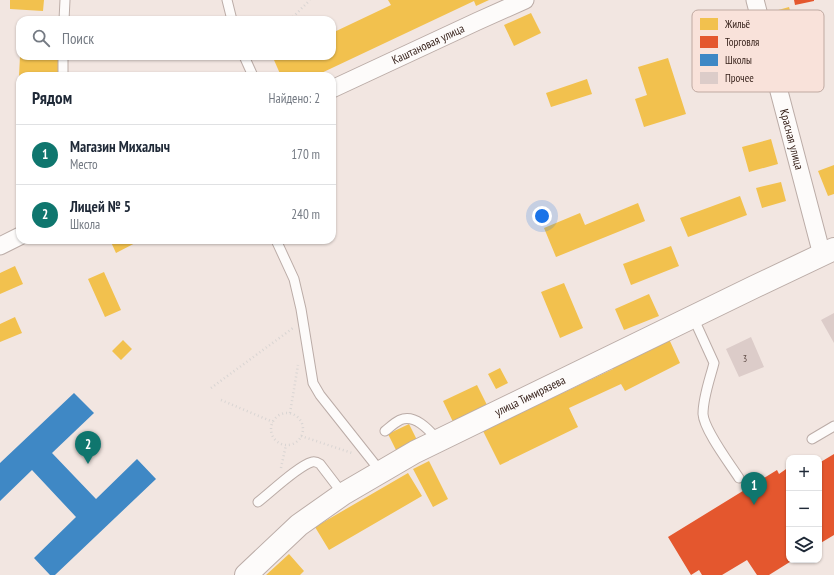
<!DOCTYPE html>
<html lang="ru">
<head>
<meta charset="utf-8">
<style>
  :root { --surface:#fff; --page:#f6f6f7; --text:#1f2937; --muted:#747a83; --line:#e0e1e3; --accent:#0f766e }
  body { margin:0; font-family:"PT Sans Narrow",sans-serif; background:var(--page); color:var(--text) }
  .controls { position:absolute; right:12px; bottom:12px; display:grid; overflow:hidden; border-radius:8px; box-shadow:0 1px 3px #0004 }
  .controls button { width:36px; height:36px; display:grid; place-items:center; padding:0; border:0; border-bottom:1px solid var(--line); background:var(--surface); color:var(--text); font:20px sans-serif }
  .you { position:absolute; left:542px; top:216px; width:14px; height:14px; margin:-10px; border:3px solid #fff; border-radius:50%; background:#1a73e8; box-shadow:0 0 0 6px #1a73e833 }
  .badge { display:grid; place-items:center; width:26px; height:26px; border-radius:50%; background:var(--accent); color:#fff; font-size:13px; font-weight:700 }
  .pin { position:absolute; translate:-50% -33px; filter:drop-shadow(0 1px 2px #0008) }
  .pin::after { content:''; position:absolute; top:21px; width:14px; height:12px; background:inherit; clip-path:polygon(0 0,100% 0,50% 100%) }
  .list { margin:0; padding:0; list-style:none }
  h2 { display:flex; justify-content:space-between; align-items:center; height:52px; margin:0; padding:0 16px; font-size:17px }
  h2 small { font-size:13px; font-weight:400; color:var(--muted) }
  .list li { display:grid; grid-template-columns:26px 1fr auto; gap:12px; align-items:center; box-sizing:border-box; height:60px; padding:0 16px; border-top:1px solid var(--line) }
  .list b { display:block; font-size:15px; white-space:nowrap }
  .list p { margin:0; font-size:13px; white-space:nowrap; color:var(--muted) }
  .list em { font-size:13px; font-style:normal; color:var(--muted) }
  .icon { flex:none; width:22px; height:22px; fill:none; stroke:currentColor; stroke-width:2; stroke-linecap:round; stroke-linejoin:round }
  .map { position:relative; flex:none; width:834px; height:575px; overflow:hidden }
  .search { position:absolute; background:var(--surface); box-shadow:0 1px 3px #0004; left:16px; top:16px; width:320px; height:44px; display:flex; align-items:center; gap:10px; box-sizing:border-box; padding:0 14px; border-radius:12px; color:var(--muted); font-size:15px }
  .panel { position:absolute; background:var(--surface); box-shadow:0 1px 3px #0004; left:16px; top:72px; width:320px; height:172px; border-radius:12px }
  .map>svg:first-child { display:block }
  .homes { fill:#f2c14e }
  .shops { fill:#e4572e }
  .schools { fill:#3f88c5 }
  .building { fill:#dcccc9 }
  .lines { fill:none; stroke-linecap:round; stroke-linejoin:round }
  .service-casing { stroke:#bbaca7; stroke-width:11 }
  .minor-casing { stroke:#bbaca7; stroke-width:19 }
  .secondary-casing { stroke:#bbaca7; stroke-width:24 }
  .path { stroke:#d9d5d3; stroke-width:2.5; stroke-dasharray:1 3; stroke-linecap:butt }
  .service { stroke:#fdfbfa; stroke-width:9 }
  .minor { stroke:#fdfbfa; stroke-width:17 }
  .secondary { stroke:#fdfbfa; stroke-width:22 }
  .labels { text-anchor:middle; stroke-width:4; stroke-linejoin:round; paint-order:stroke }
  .number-label { font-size:10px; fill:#614d47 }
  .street-label { font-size:12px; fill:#38231c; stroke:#f9e2da }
  .key { fill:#f9e2da; stroke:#bfa9a1; stroke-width:1 }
  .key-label { font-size:11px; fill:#38231c }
</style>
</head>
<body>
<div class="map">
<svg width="834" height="575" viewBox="0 0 834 575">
  <rect width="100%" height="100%" fill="#f2e6e1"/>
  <path class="homes" d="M10,0H44L43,11L10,9Z
    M388,0H489L476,6L474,1L315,76H281L274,60L283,56H332V33L391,5Z
    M789,7L811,82L787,90L764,14Z
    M531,13L541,33L514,46L504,25Z
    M20,56H59L58,76H19Z
    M668,58L686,114L644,127L635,99L647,95L638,67Z
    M587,79L592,94L551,107L546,93Z
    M771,139L778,164L749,172L742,147Z
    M834,165V194L828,196L818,171Z
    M781,182L786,201L762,208L756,188Z
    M740,196L747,215L688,237L680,218Z
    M638,203L645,221L556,257L544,228L580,213L585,225Z
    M110,240H141L116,253Z
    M671,246L679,266L631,285L623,264Z
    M15,266L23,284L0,294V273Z
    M104,272L121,310L105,317L88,279Z
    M564,283L583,328L560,338L541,292Z
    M649,294L659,316L624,330L615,309Z
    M15,317L22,333L0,342V324Z
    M669,339L680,363L625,391L621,384L569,408L578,427L500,465L483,431L613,369V367Z
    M123,340L132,349L121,360L112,351Z
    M500,368L508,383L496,389L488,374Z
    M477,385L488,407L454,424L443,401Z
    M409,424L417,440L396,450L388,434Z
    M429,461L448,499L433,507L413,469Z
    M408,473L422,496L329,550L315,527Z
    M289,554L304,571L300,575H266Z"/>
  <path class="shops" d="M794,0H814V1L795,5Z
    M834,454V535L819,544V463Z
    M789,467V560H793L769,575H757L747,560L722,575H702L699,570L691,575L668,537L777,470L779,474Z"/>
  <path class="schools" d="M74,393L94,413L52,453L96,499L137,459L156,479L55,575H50L34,558L76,517L32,470L0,501V463Z"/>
  <path class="building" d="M834,313V343L821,320Z
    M751,337L764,367L739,377L726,349Z"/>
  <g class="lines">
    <defs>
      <path id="service" d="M227,0L232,20
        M64,20L65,0
        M244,56L253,76
        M63,76V56
        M276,240L294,279L301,309L313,383L320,395L381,472
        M693,317L714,363C710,379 703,397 703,414C704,430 730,464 739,478
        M385,431C389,428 394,423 400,420C415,413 430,431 439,441
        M812,439L834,426
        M258,502C271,492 298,466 312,462C315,461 317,462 320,464L343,494"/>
      <g id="minor">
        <path id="s1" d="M755,0L822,255"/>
        <path id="s2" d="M332,89L478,21L525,0"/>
        <path d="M0,246L20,236"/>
      </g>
      <g id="secondary">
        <path id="s3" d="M246,575L299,525L343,494L415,452L754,287L834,249"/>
      </g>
    </defs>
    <use href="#service" class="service-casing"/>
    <use href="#minor" class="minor-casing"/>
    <use href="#secondary" class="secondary-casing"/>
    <path class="path" d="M290,20L310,0
      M211,388L293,328
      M221,400L273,422
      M290,413L298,365
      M271 429a16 16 0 1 1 32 0a16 16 0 1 1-32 0Z
      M301,436L352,453
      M281,468L286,445"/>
    <use href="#service" class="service"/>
    <use href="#minor" class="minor"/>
    <use href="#secondary" class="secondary"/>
  </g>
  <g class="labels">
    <g class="number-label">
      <text x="745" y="362">3</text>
    </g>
    <g class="street-label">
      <text dy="4" stroke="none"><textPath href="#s2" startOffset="106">Каштановая улица</textPath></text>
      <text dy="4" stroke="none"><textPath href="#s1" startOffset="144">Красная улица</textPath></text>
      <text dy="4" stroke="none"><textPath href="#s3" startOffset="338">улица Тимирязева</textPath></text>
    </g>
  </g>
  <rect x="692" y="10" width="132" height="82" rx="6" class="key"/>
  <rect x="700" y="18" width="18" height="12" fill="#f2c14e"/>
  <rect x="700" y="36" width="18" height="12" fill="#e4572e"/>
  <rect x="700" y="54" width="18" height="12" fill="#3f88c5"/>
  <rect x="700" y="72" width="18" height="12" fill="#dcccc9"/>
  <g class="key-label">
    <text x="725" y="28">Жильё</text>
    <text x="725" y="46">Торговля</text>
    <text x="725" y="64">Школы</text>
    <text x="725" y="82">Прочее</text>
  </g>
</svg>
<div class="controls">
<button>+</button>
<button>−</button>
<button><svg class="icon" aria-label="layers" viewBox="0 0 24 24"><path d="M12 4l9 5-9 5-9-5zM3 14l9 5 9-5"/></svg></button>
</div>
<div class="you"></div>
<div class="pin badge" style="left:754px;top:505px">1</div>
<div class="pin badge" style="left:88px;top:464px">2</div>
<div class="search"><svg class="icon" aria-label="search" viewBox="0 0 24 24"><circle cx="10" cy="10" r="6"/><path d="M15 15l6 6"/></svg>Поиск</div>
<section class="panel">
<h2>Рядом<small>Найдено: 2</small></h2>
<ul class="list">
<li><span class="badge">1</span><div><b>Магазин Михалыч</b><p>Место</p></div><em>170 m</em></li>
<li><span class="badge">2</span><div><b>Лицей № 5</b><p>Школа</p></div><em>240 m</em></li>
</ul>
</section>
</div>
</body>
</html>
